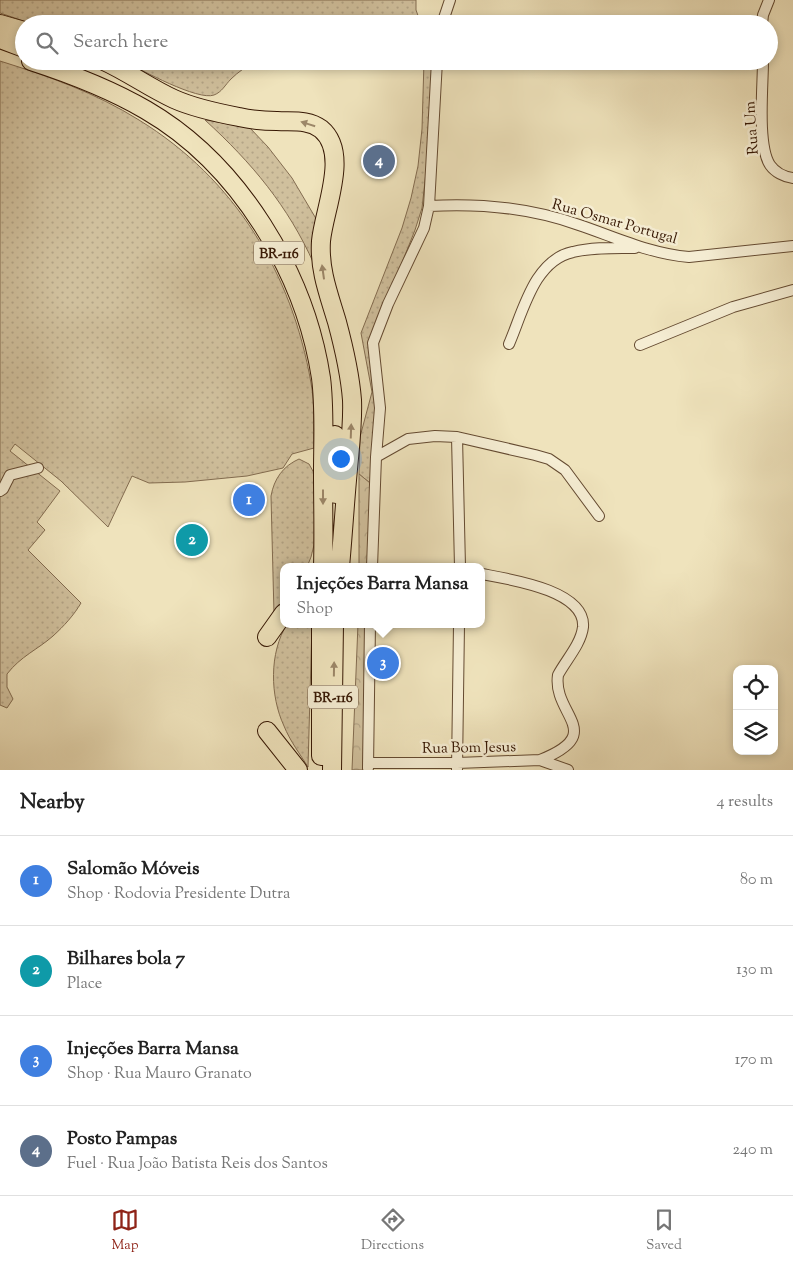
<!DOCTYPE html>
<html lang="en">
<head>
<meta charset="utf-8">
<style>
  :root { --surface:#fff; --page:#f2f2f2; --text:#222; --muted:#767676; --line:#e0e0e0; --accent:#8f2418 }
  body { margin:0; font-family:"Sorts Mill Goudy",serif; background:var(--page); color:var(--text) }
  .controls { position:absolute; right:15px; bottom:15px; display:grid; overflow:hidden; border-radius:10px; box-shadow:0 2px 8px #0003 }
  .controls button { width:45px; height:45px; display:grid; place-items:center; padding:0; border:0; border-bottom:1px solid var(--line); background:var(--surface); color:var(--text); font:25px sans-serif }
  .you { position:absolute; left:340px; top:458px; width:18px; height:18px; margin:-12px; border:4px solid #fff; border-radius:50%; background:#1a73e8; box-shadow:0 0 0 8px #1a73e833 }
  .badge { display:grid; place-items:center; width:32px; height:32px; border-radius:50%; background:var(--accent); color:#fff; font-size:16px; font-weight:700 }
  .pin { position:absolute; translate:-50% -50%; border:2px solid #fff; box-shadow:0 1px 5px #0006 }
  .popup { position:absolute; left:280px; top:563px; width:205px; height:65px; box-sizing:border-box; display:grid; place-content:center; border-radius:10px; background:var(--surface); filter:drop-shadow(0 1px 4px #0005); font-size:16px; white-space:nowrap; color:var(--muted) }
  .popup b { font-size:19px; color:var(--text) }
  .popup::after { content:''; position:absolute; left:50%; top:100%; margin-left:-10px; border:10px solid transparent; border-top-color:var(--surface) }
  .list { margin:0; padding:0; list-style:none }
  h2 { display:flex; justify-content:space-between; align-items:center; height:65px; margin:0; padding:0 20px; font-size:21px }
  h2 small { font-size:16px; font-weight:400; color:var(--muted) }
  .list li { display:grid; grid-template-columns:32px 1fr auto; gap:15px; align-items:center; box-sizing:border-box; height:90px; padding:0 20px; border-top:1px solid var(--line) }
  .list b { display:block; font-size:19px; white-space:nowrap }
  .list p { margin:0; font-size:16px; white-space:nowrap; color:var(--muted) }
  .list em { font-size:16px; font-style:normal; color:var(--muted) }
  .icon { flex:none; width:28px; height:28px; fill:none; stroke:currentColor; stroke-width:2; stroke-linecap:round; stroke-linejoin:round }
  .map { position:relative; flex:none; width:793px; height:770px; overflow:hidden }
  .search { position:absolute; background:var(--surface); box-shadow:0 2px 8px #0003; left:15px; right:15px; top:15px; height:55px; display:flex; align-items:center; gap:12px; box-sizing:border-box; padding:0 18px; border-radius:28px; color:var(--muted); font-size:19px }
  .sheet { height:425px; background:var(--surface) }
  nav { display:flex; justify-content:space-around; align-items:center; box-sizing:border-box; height:70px; border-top:1px solid var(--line); background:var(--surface); font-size:14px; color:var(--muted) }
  nav a { display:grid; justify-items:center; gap:2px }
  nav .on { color:var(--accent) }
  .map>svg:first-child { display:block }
  .grass { fill:url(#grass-dots); stroke:#836c50 }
  .forest { fill:url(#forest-crowns); stroke:#836c50 }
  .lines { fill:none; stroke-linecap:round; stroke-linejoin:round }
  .street-casing { stroke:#644a31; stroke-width:12 }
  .highway-casing { stroke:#361703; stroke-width:20 }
  .street { stroke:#f5edd3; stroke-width:10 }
  .highway { stroke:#efe3bc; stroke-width:18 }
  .oneway { fill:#9c8769 }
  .labels { text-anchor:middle; stroke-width:5; stroke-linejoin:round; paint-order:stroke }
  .shield { fill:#f5edd3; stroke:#6f5741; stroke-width:1 }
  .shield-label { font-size:14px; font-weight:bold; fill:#361703 }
  .street-label { font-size:15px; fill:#361703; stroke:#f5edd3 }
</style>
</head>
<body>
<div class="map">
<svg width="793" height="770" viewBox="0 0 793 770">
  <defs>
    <pattern id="grass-dots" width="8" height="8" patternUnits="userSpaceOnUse" patternTransform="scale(1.25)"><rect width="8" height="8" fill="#d0c09d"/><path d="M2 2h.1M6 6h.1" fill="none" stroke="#b3a486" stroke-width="1.8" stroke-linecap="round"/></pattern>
    <pattern id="forest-crowns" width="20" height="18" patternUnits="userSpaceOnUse" patternTransform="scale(1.25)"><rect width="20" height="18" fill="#d0c09d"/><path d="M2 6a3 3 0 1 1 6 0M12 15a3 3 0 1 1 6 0" fill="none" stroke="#b3a486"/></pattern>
  </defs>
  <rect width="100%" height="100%" fill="#efe3bc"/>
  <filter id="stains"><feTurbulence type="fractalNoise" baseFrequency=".004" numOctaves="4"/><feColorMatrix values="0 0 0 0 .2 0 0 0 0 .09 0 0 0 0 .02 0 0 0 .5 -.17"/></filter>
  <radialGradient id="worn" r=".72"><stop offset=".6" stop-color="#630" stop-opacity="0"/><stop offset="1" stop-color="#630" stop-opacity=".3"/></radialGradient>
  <path class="grass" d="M0,0H416V10L421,24H33L0,13Z
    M0,61C48,76 96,93 139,120C235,179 292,273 311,383C315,404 313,426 314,448L292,454L283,468L247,476L185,482L149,483L132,476L108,527L61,481L15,444L10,451L60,491L37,522L45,530L28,550L81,603C74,615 64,626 53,636C37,650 21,656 7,674V687L13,699L7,708L0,705Z
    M124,61H256C247,66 238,72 231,79C225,85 222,92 214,95C198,101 141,70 124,61Z
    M424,61H432L427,163L422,208L415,230L372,338L377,390L370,483L359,474L360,437L372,392L361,333L402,228L411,198L418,166L422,129Z
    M205,120L249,127L268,147L292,178L318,222L314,264C288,206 252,163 205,120Z
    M299,459L309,464L314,473L315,498L314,545L311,557L307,567H284V600L274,614L271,496C274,479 283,466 299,459Z
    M287,624H312L308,767C300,754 290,741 284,726C270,696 269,653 287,624Z"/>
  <path class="forest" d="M359,474L370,483L368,567H359Z
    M358,624H366L363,770H352Z"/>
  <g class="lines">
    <defs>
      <path id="street" d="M442,24L450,0
        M762,24L763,15L769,0
        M763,61C763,86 757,145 770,165C775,172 784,177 793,178
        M429,206C479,203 531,208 579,225C615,237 650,254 689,257L793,246
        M509,344C523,312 534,260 573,252C593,247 615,248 635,248
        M640,345L733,307L793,290
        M457,437L460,567
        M376,457L408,439L435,436L457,437L535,455L549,459L565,470L599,516
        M0,491L3,489L10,475L38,468
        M372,567L376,457L380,408L373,343L388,304L424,228L429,206L437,61
        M482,574C508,579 586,590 583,627C581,644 566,660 558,675C552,715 608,733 540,760
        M368,763H457L540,760L568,770
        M368,768L370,624
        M457,769L459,624"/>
      <path id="highway" d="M0,24L24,31
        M0,39L24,48
        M31,61C71,74 110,89 146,110C239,164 305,273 321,378C325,409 323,440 323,472C323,504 324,535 323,567
        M104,61C128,72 150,88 174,99C194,108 218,113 239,117C252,120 264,121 277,121C292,122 308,119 321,129C350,153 324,209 321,241C319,270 329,295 337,322C344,348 350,374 352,400C353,423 350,446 348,469C345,501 343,534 340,567
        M335,435L336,494
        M267,637L284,613
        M267,731L298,770
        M321,756V624
        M332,770L334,624"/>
    </defs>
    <use href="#street" class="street-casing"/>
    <use href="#highway" class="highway-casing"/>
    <use href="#street" class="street"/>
    <use href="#highway" class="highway"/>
  </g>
  <defs><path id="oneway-solid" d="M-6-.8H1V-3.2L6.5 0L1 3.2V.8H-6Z" transform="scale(1.25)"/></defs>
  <g class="oneway">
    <use href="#oneway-solid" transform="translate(308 124) rotate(-163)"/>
    <use href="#oneway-solid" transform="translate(323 272) rotate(-98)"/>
    <use href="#oneway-solid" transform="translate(351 431) rotate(-88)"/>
    <use href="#oneway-solid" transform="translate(323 497) rotate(90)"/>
    <use href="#oneway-solid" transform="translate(334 669) rotate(-89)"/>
  </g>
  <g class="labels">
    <g class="shield">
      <rect x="254" y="241.5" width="50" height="23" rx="4"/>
      <rect x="308" y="685.5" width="50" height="23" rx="4"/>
    </g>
    <g class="shield-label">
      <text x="279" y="258">BR-116</text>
      <text x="333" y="702">BR-116</text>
    </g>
    <g class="street-label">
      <text transform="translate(751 128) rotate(-94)" y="5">Rua Um</text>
      <text transform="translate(615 221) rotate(16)" y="5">Rua Osmar Portugal</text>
      <text transform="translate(469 747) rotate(-1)" y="5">Rua Bom Jesus</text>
    </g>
  </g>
  <rect width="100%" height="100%" filter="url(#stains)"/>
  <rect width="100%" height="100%" fill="url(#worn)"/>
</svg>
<div class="controls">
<button><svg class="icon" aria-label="locate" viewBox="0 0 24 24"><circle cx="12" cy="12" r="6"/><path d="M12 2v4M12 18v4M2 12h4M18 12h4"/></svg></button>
<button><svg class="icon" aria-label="layers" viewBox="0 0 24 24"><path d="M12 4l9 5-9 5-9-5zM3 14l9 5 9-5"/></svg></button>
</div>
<div class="you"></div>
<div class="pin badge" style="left:249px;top:500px;background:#3f7fe0">1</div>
<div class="pin badge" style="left:192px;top:540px;background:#0f9aa8">2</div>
<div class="pin badge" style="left:383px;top:663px;background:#3f7fe0">3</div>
<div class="popup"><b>Injeções Barra Mansa</b>Shop</div>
<div class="pin badge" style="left:379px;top:161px;background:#5c6f8a">4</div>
<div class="search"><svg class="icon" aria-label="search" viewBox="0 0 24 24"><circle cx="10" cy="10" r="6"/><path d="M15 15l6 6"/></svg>Search here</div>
</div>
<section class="sheet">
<h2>Nearby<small>4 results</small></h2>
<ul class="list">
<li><span class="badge" style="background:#3f7fe0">1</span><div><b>Salomão Móveis</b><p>Shop · Rodovia Presidente Dutra</p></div><em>80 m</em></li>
<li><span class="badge" style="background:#0f9aa8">2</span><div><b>Bilhares bola 7</b><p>Place</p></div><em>130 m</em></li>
<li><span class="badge" style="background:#3f7fe0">3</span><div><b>Injeções Barra Mansa</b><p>Shop · Rua Mauro Granato</p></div><em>170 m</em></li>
<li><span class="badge" style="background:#5c6f8a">4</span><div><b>Posto Pampas</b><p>Fuel · Rua João Batista Reis dos Santos</p></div><em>240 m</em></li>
</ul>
</section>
<nav>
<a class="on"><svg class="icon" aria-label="map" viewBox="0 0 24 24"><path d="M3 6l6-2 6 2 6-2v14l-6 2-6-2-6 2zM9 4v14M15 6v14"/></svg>Map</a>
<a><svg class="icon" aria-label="directions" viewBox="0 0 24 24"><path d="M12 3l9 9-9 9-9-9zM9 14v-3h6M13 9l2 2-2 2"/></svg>Directions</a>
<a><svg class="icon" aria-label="saved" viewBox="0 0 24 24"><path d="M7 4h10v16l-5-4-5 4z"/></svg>Saved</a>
</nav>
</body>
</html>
